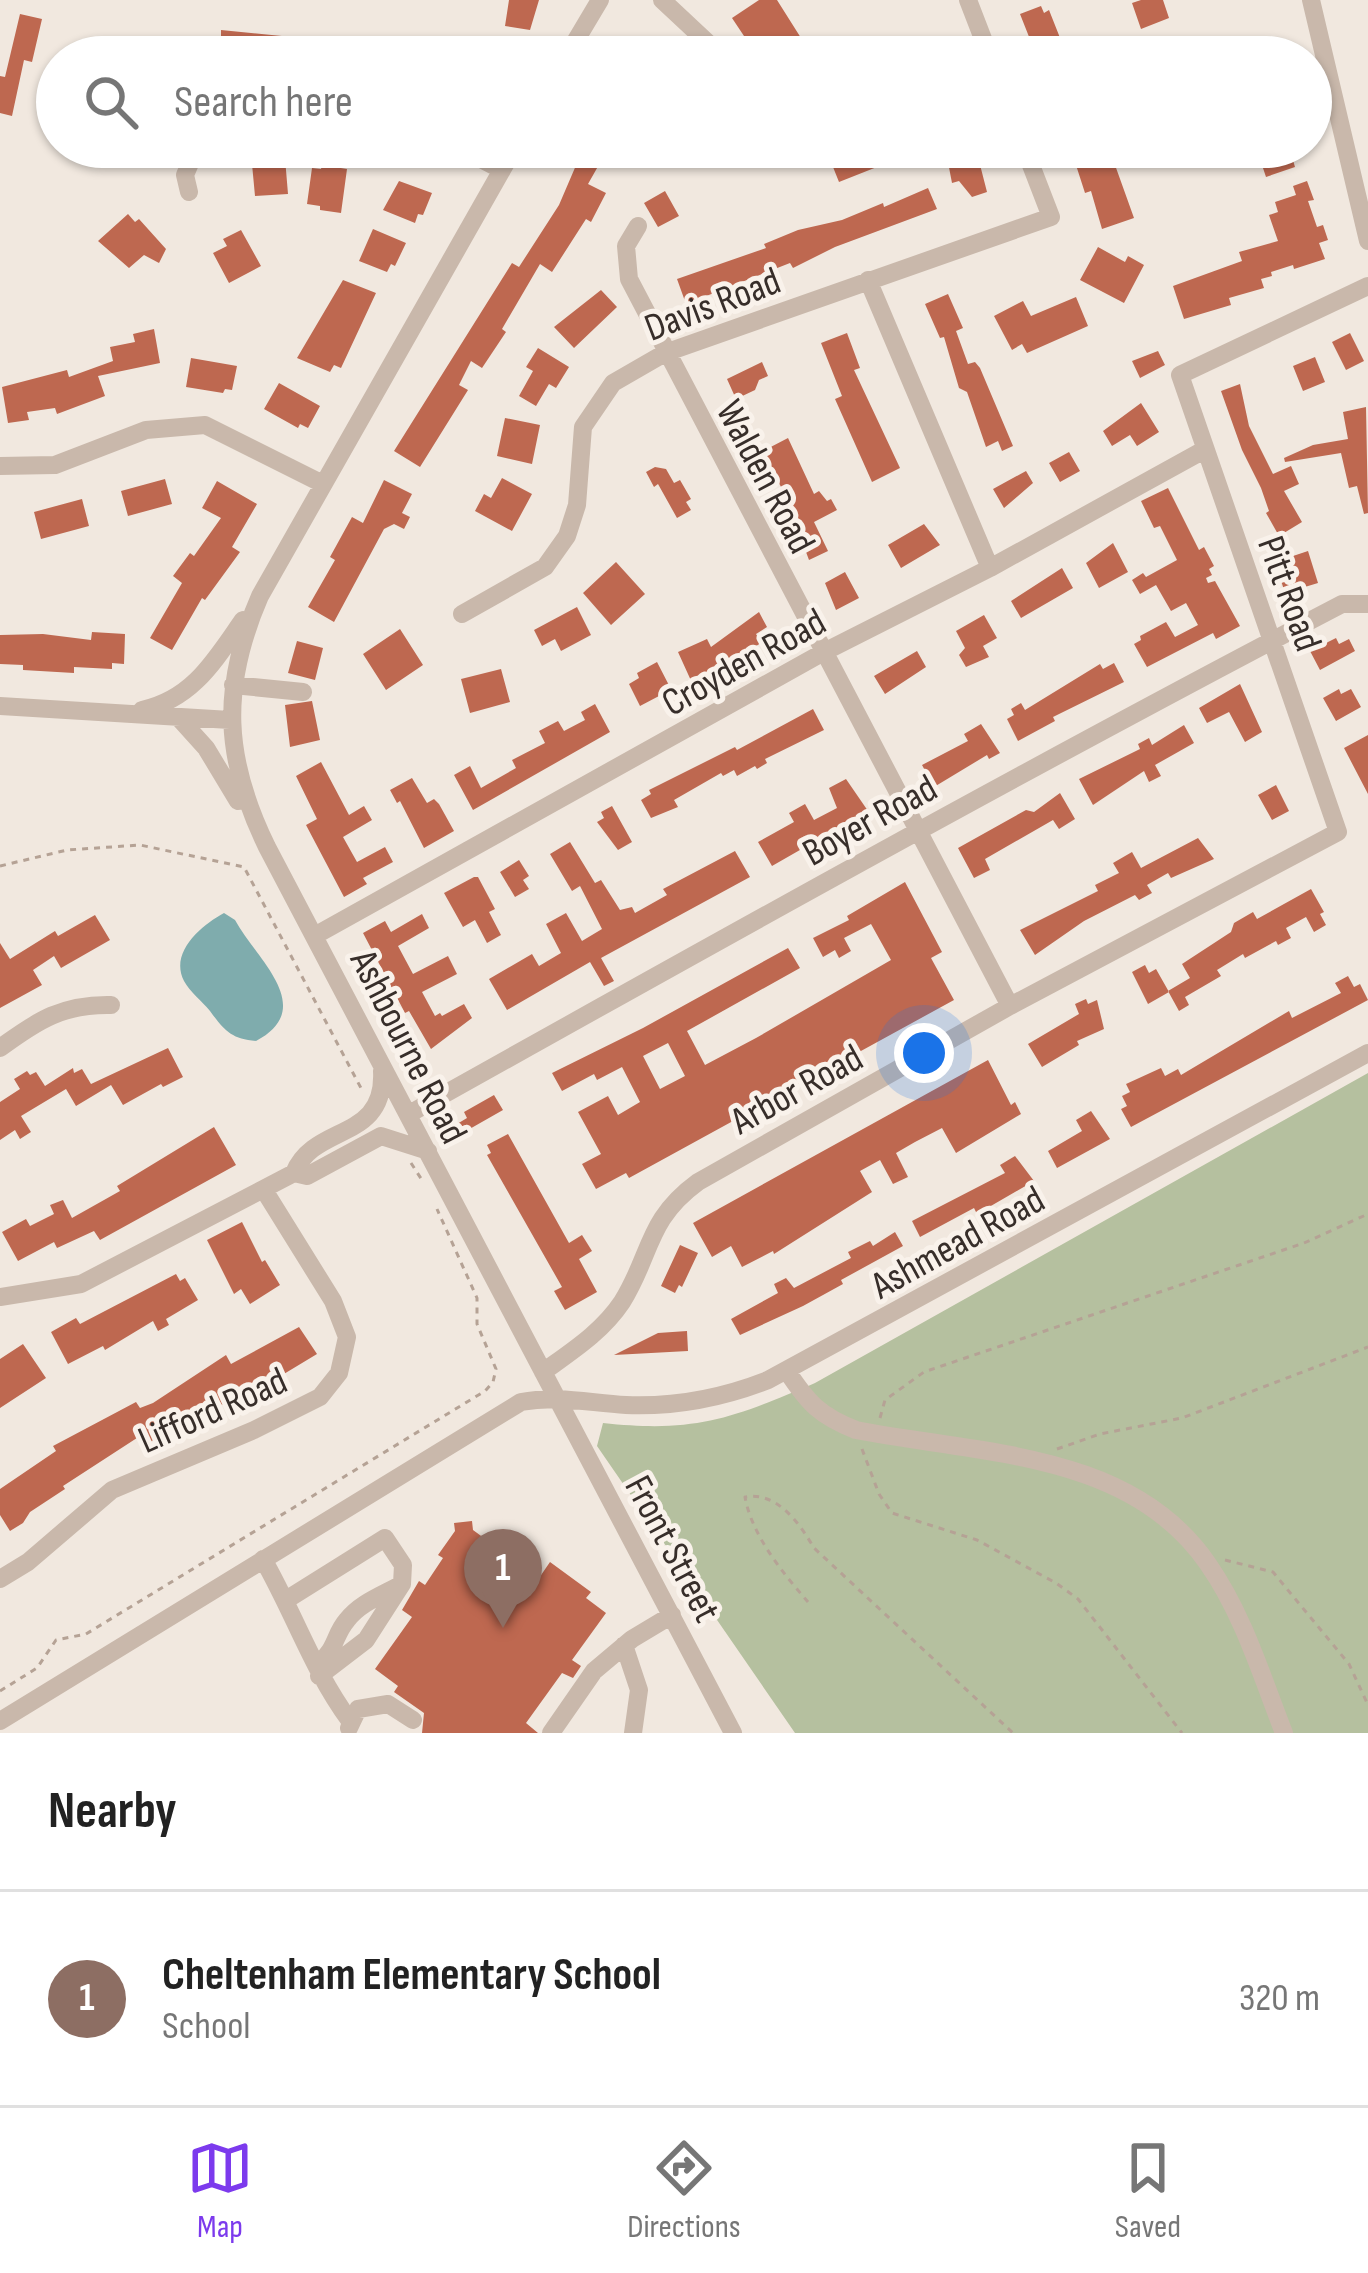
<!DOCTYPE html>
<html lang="en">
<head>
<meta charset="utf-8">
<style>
  :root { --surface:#fff; --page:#f6f6f6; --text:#222; --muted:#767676; --line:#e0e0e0; --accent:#7c3aed }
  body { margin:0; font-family:"Sofia Sans Condensed",sans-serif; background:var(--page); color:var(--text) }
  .you { position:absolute; left:924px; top:1053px; width:42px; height:42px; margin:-30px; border:9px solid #fff; border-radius:50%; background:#1a73e8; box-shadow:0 0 0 18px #1a73e833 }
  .badge { display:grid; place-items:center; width:78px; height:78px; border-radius:50%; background:var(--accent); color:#fff; font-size:39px; font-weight:700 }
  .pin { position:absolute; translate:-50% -99px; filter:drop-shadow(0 3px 6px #0008) }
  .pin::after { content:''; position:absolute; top:63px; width:42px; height:36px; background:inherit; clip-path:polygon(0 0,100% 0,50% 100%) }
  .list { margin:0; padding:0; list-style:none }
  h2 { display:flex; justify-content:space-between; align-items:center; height:156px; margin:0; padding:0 48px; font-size:51px }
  h2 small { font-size:39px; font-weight:400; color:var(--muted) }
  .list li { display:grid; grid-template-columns:78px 1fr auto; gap:36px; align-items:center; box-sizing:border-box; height:216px; padding:0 48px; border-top:3px solid var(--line) }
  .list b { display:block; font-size:45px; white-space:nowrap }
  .list p { margin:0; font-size:39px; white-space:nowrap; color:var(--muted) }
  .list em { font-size:39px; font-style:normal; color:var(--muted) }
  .icon { flex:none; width:66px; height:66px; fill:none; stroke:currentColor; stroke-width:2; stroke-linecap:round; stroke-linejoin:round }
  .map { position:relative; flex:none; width:1368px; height:1733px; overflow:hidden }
  .search { position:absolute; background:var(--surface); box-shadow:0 3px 9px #0004; left:36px; right:36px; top:36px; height:132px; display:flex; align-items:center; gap:30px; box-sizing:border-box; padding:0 42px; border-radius:66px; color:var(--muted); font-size:45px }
  .sheet { height:372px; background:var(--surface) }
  nav { display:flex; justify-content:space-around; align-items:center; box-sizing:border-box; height:168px; border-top:3px solid var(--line); background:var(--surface); font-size:33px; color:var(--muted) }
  nav a { display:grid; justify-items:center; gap:6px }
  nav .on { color:var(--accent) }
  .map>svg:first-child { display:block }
  .green { fill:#b5c09f }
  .water { fill:#7facad }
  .building { fill:#be6850; fill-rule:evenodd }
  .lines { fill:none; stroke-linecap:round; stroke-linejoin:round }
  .path { stroke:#b5a295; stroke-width:3; stroke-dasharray:6 6; stroke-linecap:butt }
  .minor { stroke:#c9b8ab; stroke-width:18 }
  .labels { text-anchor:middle; stroke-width:10; stroke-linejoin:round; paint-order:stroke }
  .street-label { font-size:39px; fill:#372e2a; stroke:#f9f2eb }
</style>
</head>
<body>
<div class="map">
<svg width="1368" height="1733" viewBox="0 0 1368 1733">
  <rect width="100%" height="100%" fill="#f1e8df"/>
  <path class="green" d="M1368,1073V1733H795L597,1446L603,1423C695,1433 731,1419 815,1383Z"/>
  <path class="water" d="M224,913L235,920C257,960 318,1008 256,1041C231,1039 224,1030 210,1011C202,1001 190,992 184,981C169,952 202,925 224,913Z"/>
  <path class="building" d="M509,0H539L530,30L505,26Z
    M759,0H777L813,57H758L732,18Z
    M1141,0H1163L1169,18L1141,29L1132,3Z
    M1041,6L1044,13L1049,10L1066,53L1037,57L1020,14Z
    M20,14L42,19L32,62L24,60L12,116L0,113V76L5,77Z
    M221,30L312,39L311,57H221Z
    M195,39L198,57H163L161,45Z
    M563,147H609L588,184L606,193L591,222L586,219L552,272L540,264L502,329L506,332L482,368L471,361L459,385L468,390L420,467L394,451L512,263L519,267L559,205L580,156Z
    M862,147H879L887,163L839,182L831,162L863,150Z
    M962,147H973L977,153L987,192L972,197L959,181L952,183L946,152Z
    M1275,147H1289L1295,167L1266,177L1258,153Z
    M1110,151L1134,218L1102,229L1091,191L1085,193L1075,162Z
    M285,158L288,194L255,196L252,164Z
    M322,165L347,169L341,213L320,210V206L307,204L312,168L321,169Z
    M399,181L432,193L423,215L418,214L415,223L383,210Z
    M1307,181L1314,200L1308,201L1317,227L1323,225L1328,240L1319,243L1325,259L1294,269L1293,265L1271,272L1272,276L1261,279L1264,288L1229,298L1231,305L1184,319L1173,286L1242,261L1239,252L1278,241L1269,215L1278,212L1275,202L1296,195L1293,186Z
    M928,188L937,209L835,247L793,268L790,263L686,304L677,279L766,248L764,244L798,230L842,220L883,203L884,207Z
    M665,191L679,216L658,227L644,203Z
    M128,214L135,222L139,219L166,249L159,263L144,255L129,268L98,241Z
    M373,229L406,243L395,266L391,264L387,272L359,261Z
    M241,230L261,266L229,283L213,253L227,246L223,239Z
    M1098,247L1125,262L1128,256L1144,265L1124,303L1080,280Z
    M343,280L376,293L341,368L334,365L330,372L297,358Z
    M601,290L617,307L574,348L554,327Z
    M948,294L963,328L956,331L968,364L975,362L980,368L1013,446L1002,451L998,441L986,447L967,392L959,388L944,337L940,338L925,304Z
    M1076,297L1088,326L1027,353L1022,344L1012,350L994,316L1023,301L1031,316Z
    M154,329L160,363L98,376L105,396L57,414L55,408L27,412L29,420L8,423L2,387L67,370L69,377L113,361L110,347L135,342L133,334Z
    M847,333L860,368L854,370L900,468L872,482L835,399L842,396L821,343Z
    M1350,333L1364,361L1346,370L1332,342Z
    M538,348L569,367L556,388L549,384L536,406L519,396L533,371L526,367Z
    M1158,351L1165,365L1140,378L1132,361Z
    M1315,357L1325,382L1303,391L1293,366Z
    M191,358L237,366L232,390L225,389L223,393L186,387Z
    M762,362L768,376L759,380L755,390L736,399L727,379Z
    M279,383L320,406L308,428L300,424L298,428L264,409Z
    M1240,384L1249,426L1273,474L1291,466L1299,484L1284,491L1302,522L1279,536L1266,513L1269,511L1261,488L1242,450L1221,391Z
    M1141,403L1159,432L1137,446L1130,435L1112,446L1103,431Z
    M1366,407L1368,513L1364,514L1357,486L1349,488L1341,453L1285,462L1284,458L1313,445L1348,439L1343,412Z
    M505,418L540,425L532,464L497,456Z
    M788,438L814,494L819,491L827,501L831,499L837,510L814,522L828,551L809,560L784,493L763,451Z
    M1069,452L1080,471L1060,482L1049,463Z
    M655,467L666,469L674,483L680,480L691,499L686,502L691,510L677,518L658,484L654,487L646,472Z
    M1026,471L1033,483L1004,508L993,489Z
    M502,478L532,494L512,531L475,511L484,494L491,498Z
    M165,479L172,504L128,516L121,491Z
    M384,480L412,494L402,513L410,517L404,529L394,524L384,529L334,622L308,607L335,560L330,557L352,517L363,523Z
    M217,481L257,504L232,547L240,552L205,600L202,598L172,650L150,638L182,583L173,576L190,553L194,556L221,518L202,508Z
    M1168,488L1199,550L1204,547L1214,566L1209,569L1212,575L1206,578L1208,583L1215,581L1240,626L1216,639L1213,633L1147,667L1134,644L1141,640L1140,636L1166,622L1175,637L1198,625L1186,603L1171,611L1156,585L1140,594L1132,580L1143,573L1146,577L1177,560L1160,526L1154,528L1141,501Z
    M82,499L89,526L41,539L34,512Z
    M924,524L940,545L901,568L888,545Z
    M1113,543L1128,572L1099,588L1086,563Z
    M1308,551L1318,583L1285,593L1275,562Z
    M616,562L645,594L611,625L583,593Z
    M1062,568L1073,588L1021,618L1011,601Z
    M845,572L859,598L836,610L825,583Z
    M577,607L591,635L561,651L555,639L542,646L534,630Z
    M759,612L767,627L756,634L761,643L720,668L722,672L693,685L678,652L707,639L711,647Z
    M984,615L997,638L983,646L989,657L966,667L959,655L965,648L956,631Z
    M400,629L423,665L386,690L363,654Z
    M92,632L125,634L124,664L112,663V669L74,667V673L23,670V665L0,664V635L43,634L91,640Z
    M1336,638L1339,644L1349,639L1355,651L1320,670L1310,651Z
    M297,641L323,648L315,680L288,673Z
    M917,651L926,667L885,694L874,676Z
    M657,662L674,695L662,701L659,696L640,706L629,684L639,678L637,673Z
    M1114,663L1124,682L1053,717L1055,721L1018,741L1007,719L1014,715L1011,709L1021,703L1025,710L1100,664L1103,669Z
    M501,669L510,702L470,713L461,679Z
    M1240,684L1262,732L1245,742L1229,712L1207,723L1199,708Z
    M1339,689L1341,694L1351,689L1361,707L1336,721L1323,698Z
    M312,701L320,740L290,747L285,705Z
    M595,704L610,732L473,810L454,775L470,766L481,788L516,768L512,760L545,743L539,731L558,721L564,731L585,720L581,712Z
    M813,709L824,730L765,759L767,763L757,769L755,766L737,776L734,770L723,776L721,773L674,800L678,807L651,818L641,800L651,794L649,790L735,747L737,750Z
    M981,724L1000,753L989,759L987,755L934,787L922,765L968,741L964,734Z
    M1184,725L1194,743L1155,765L1161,776L1149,782L1144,771L1093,805L1079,779L1140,749L1138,744L1149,738L1152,745Z
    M1368,735V794L1344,748Z
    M321,762L349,815L364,806L372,820L343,837L357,862L385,847L393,862L363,878L367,884L344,897L306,825L317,819L296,776Z
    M412,778L427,803L434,799L439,804L454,831L424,848L400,801L397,803L390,790Z
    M846,779L868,811L772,866L758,842L794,822L789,813L805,804L814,820L837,808L829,788Z
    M1276,785L1289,811L1272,820L1258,795Z
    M1060,793L1075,819L1059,829L1053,820L985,859L990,870L974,878L958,848L1026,810L1034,812Z
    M612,806L632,842L618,850L597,822L604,818L601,812Z
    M1198,838L1214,859L1171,878L1168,873L1147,885L1152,893L1139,900L1135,895L1084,921L1035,955L1020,930L1098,891L1095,885L1119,873L1113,863L1132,852L1141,868Z
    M570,842L595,883L601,880L620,910L632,907L635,913L667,895L663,889L735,851L750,877L601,958L614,981L604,986L590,962L507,1010L489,979L532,954L539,966L561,953L546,924L566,913L582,941L602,929L580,886L572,891L550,854Z
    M519,860L529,876L523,880L529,889L515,897L500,872Z
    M474,877H478L495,909L489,912L501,935L487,943L475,920L463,927L444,893Z
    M905,882L942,952L931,958L954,1000L629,1178L626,1173L596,1189L582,1164L601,1154L578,1112L608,1096L618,1115L640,1102L622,1067L597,1080L594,1074L562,1091L552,1073L643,1028L788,948L800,968L687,1031L705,1065L756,1038L891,960L871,924L844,938L851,951L839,958L835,950L823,957L813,938L849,920L847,916ZM668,1043L685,1076L660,1089L643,1056Z
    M1311,889L1324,912L1320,914L1326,925L1314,932L1306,917L1286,928L1291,938L1278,945L1276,941L1245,958L1243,954L1217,970L1221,976L1185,997L1189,1005L1179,1011L1168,991L1190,978L1182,964L1231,932L1234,923L1253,912L1257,919Z
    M422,914L429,928L398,946L413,974L448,956L457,974L422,992L435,1016L440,1013L442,1016L464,1004L472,1018L431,1049L409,1011L405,1013L363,933L385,921L391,932Z
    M95,915L110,940L61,968L54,956L33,970L42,985L0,1008V943L10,959L55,931L58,936Z
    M1145,965L1149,973L1156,969L1169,992L1148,1004L1132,972Z
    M1348,976L1354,987L1360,984L1368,1000L1131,1127L1121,1109L1127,1106L1122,1096L1130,1092L1126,1084L1161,1068L1165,1076L1178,1069L1181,1075L1289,1011L1292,1018L1341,993L1335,983Z
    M1086,999L1088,1004L1097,1000L1104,1029L1077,1041L1079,1045L1042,1067L1028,1044L1079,1014L1075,1004Z
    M168,1048L183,1077L163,1087L161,1084L123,1105L111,1085L76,1106L66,1089L21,1116L31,1132L20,1139L15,1130L0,1140V1102L20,1089L14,1079L27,1071L30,1075L36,1072L45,1086L73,1068L74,1073L82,1069L91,1084Z
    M988,1060L1011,1105L1015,1102L1021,1114L956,1153L942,1128L915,1142L896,1153L908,1177L893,1184L880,1160L860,1171L872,1192L774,1254L773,1251L742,1267L731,1246L712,1257L693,1223Z
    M494,1095L503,1110L452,1139L447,1130L467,1118L464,1112Z
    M1091,1111L1110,1139L1057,1168L1048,1151L1082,1131L1076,1120Z
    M214,1127L236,1165L100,1240L94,1231L57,1248L54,1242L18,1261L2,1232L26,1219L30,1226L54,1214L50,1205L63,1200L72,1218L120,1191L117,1186Z
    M508,1134L569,1243L582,1235L592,1251L579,1259L597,1292L565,1310L554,1291L562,1287L487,1155L491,1153L487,1145Z
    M1015,1156L1034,1181L977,1214L974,1208L920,1237L912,1221L1005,1173L1000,1165Z
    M242,1222L262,1262L265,1260L280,1285L250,1304L241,1289L234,1294L207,1240Z
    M895,1232L903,1246L841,1280L843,1284L803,1306L740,1335L731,1319L778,1293L774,1284L786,1278L794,1288L851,1258L848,1252L870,1241L873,1246Z
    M680,1245L698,1253L682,1287L679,1285L675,1293L661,1286Z
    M176,1274L180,1281L185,1278L198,1300L166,1319L169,1325L158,1331L153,1321L105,1350L103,1346L68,1364L51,1332L76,1318L80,1324Z
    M299,1327L317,1354L259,1389L256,1385L222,1405L220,1402L145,1445L140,1436L63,1486L65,1489L30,1512L23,1523L10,1531L0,1515V1489L56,1451L53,1446L136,1402L140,1408L153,1403L226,1355L231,1364Z
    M687,1331L688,1351L614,1355L658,1333Z
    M23,1344L46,1378L0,1408V1359Z
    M472,1521L473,1530L492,1544L490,1547L537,1581L550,1562L591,1592L586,1598L606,1613L572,1660L581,1666L573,1678L562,1673L526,1723L538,1733H422L424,1713L394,1692L398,1686L375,1669L412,1617L402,1610L419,1581L425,1585L443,1558L438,1555L455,1531L454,1523Z"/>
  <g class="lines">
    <path class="path" d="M0,866L67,850L140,845L244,867L362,1090
      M411,1163L422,1180
      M880,1418L885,1400L924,1372L1304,1243L1368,1214
      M862,1449L879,1494L892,1513L977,1540L1056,1583L1078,1599L1182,1733
      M1057,1449L1100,1434L1182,1418L1368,1347
      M1225,1560L1273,1572L1349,1664L1368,1705
      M808,1602C783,1573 752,1536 745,1497C777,1491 800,1524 814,1548L1013,1733
      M0,1691L37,1668L56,1640L86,1634L485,1391L493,1382L496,1369L477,1324V1298L437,1209"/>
    <path class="minor" d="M662,0L723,57
      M968,0L990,57
      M1311,0L1368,241
      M566,57L600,0
      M458,147L502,170
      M515,147L260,596C220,688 224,759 267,847L733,1733
      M189,192L185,175L197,147
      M638,226L626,246L629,279L1010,1006
      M868,280L990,568
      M0,466L55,465L146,430L205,425L323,484
      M462,614L545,567L567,536L577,505L583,427L613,383L665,353L1051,217L1024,147
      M233,685L303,692
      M0,706L230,720
      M142,710C193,699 215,660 243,620
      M178,717L206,748L238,801
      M316,935L822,653L990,568L1204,450
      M0,1048C38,1020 63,1004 111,1005
      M409,1114C718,941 1028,768 1342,604H1368
      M294,1173C314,1123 386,1142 382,1071
      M0,1297L81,1284L294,1173L307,1176L381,1136L428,1151
      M787,1371C808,1403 820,1416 856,1430C978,1454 1131,1451 1208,1564C1243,1614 1262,1677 1284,1733
      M543,1372C572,1351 602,1332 622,1302C652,1254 646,1220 698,1182L1010,1006L1338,832L1180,375L1368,286
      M263,1559C295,1615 312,1669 350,1721
      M0,1579L28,1562L112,1490L254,1430L320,1397L339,1373L347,1337L333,1301L264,1190
      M286,1600L385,1538L403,1565L402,1584L366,1640L319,1676
      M624,1645L639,1690L633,1733
      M319,1663C337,1648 334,1635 347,1620C360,1603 382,1595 400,1585
      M0,1721L521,1402C558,1395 589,1403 626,1405C676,1407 722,1398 768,1380L1368,1053
      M349,1728L358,1709L388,1704L413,1720
      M551,1733L594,1671L632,1639L672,1615"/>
  </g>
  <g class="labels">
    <g class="street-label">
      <text transform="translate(712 303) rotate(-21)" y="14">Davis Road</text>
      <text transform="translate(767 476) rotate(62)" y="14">Walden Road</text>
      <text transform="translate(1291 593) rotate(70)" y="14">Pitt Road</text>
      <text transform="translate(743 661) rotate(-29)" y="14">Croyden Road</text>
      <text transform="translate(869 819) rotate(-29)" y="14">Boyer Road</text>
      <text transform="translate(410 1046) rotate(63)" y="14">Ashbourne Road</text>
      <text transform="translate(796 1088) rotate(-29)" y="14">Arbor Road</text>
      <text transform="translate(957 1241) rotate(-29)" y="14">Ashmead Road</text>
      <text transform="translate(212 1409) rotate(-24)" y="14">Lifford Road</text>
      <text transform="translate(674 1548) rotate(62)" y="14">Front Street</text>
    </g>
  </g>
</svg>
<div class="you"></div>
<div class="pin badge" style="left:503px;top:1628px;background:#8d6e63">1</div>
<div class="search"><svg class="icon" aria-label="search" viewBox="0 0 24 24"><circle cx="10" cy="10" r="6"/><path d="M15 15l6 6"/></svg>Search here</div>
</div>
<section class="sheet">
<h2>Nearby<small></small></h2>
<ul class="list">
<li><span class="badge" style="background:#8d6e63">1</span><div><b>Cheltenham Elementary School</b><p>School</p></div><em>320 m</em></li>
</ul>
</section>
<nav>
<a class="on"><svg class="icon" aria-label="map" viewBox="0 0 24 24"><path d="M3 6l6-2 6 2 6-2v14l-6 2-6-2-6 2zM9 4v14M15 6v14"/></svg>Map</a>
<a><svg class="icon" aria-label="directions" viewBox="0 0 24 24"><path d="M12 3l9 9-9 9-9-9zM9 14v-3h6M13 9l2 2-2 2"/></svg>Directions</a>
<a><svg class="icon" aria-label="saved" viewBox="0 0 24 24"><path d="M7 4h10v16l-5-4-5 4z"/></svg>Saved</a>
</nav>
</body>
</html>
